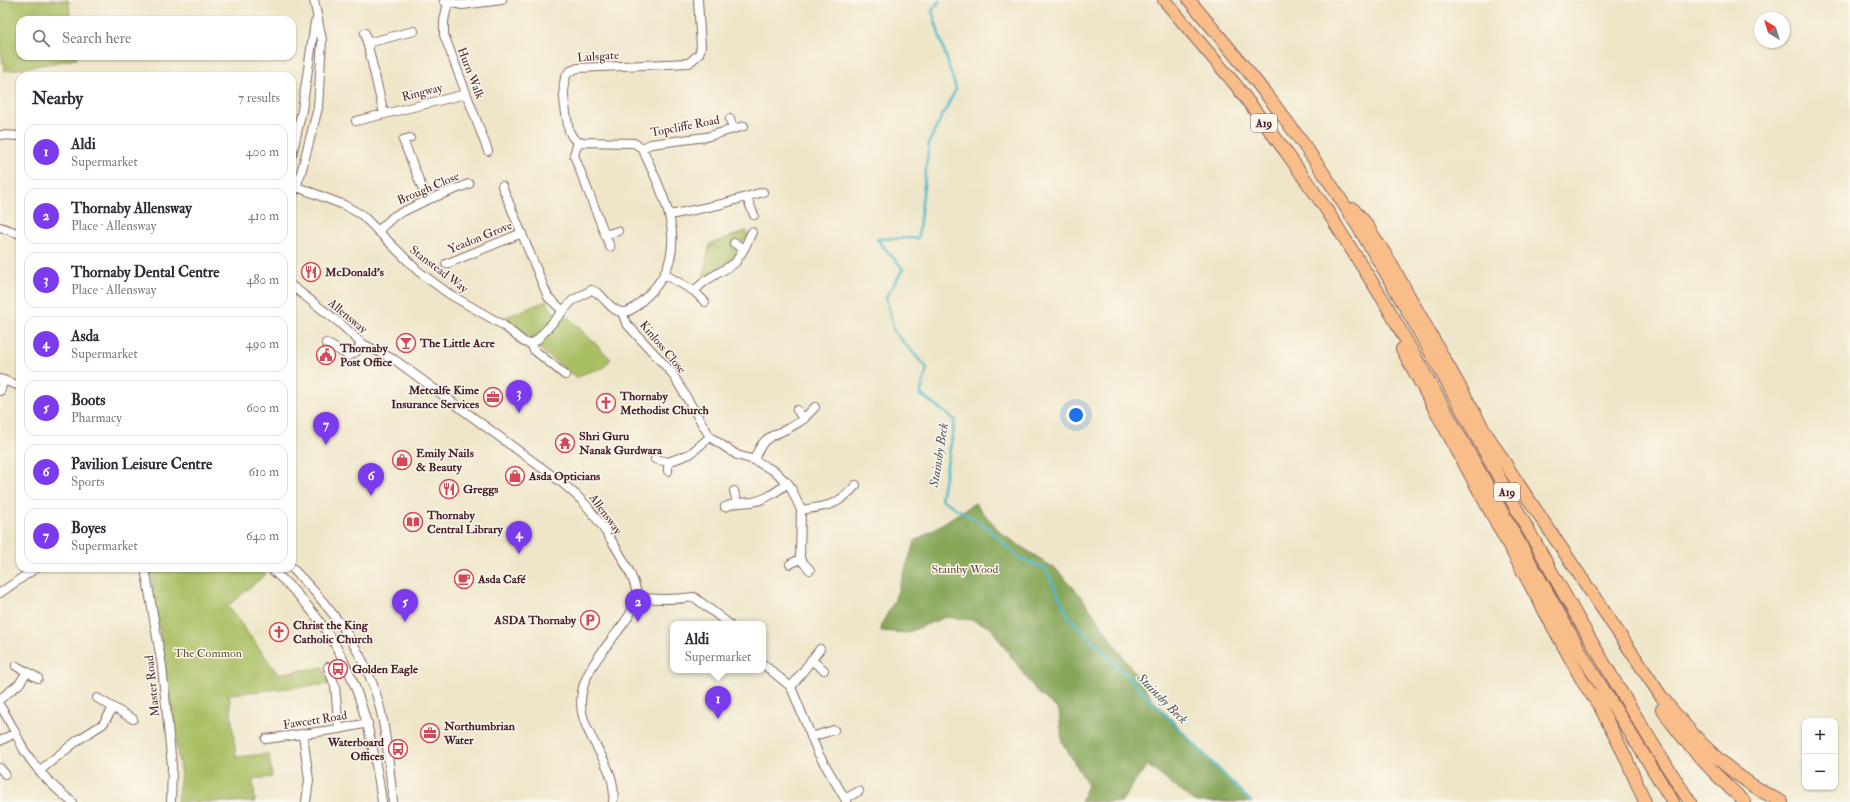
<!DOCTYPE html>
<html lang="en">
<head>
<meta charset="utf-8">
<style>
  :root { --surface:#fff; --page:#f2f2f3; --text:#2b2b33; --muted:#7c7c81; --line:#e1e1e2; --accent:#7c3aed }
  body { margin:0; font-family:"IM FELL Double Pica",serif; background:var(--page); color:var(--text) }
  .controls { position:absolute; right:12px; bottom:12px; display:grid; overflow:hidden; border-radius:8px; box-shadow:0 1px 3px #0004 }
  .controls button { width:36px; height:36px; display:grid; place-items:center; padding:0; border:0; border-bottom:1px solid var(--line); background:var(--surface); color:var(--text); font:20px sans-serif }
  .compass { position:absolute; left:1754px; top:12px; width:36px; height:36px; border-radius:50%; background:var(--surface); box-shadow:0 1px 3px #0004; rotate:322deg }
  .you { position:absolute; left:1076px; top:415px; width:14px; height:14px; margin:-10px; border:3px solid #fff; border-radius:50%; background:#1a73e8; box-shadow:0 0 0 6px #1a73e833 }
  .badge { display:grid; place-items:center; width:26px; height:26px; border-radius:50%; background:var(--accent); color:#fff; font-size:13px; font-weight:700 }
  .pin { position:absolute; translate:-50% -33px; filter:drop-shadow(0 1px 2px #0008) }
  .pin::after { content:''; position:absolute; top:21px; width:14px; height:12px; background:inherit; clip-path:polygon(0 0,100% 0,50% 100%) }
  .popup { position:absolute; left:670px; top:621px; width:96px; height:52px; box-sizing:border-box; display:grid; place-content:center; border-radius:8px; background:var(--surface); filter:drop-shadow(0 1px 3px #0005); font-size:13px; white-space:nowrap; color:var(--muted) }
  .popup b { font-size:15px; color:var(--text) }
  .popup::after { content:''; position:absolute; left:50%; top:100%; margin-left:-8px; border:8px solid transparent; border-top-color:var(--surface) }
  .list { margin:0; padding:0; list-style:none }
  h2 { display:flex; justify-content:space-between; align-items:center; height:52px; margin:0; padding:0 16px; font-size:17px }
  h2 small { font-size:13px; font-weight:400; color:var(--muted) }
  .list li { display:grid; grid-template-columns:26px 1fr auto; gap:12px; align-items:center; box-sizing:border-box; height:56px; margin:0 8px 8px; padding:0 8px; border:1px solid var(--line); border-radius:12px }
  .list b { display:block; font-size:15px; white-space:nowrap }
  .list p { margin:0; font-size:13px; white-space:nowrap; color:var(--muted) }
  .list em { font-size:13px; font-style:normal; color:var(--muted) }
  .icon { flex:none; width:22px; height:22px; fill:none; stroke:currentColor; stroke-width:2; stroke-linecap:round; stroke-linejoin:round }
  .map { position:relative; flex:none; width:1850px; height:802px; overflow:hidden }
  .search { position:absolute; background:var(--surface); box-shadow:0 1px 3px #0004; left:16px; top:16px; width:280px; height:44px; display:flex; align-items:center; gap:10px; box-sizing:border-box; padding:0 14px; border-radius:12px; color:var(--muted); font-size:15px }
  .panel { position:absolute; background:var(--surface); box-shadow:0 1px 3px #0004; left:16px; top:72px; width:280px; height:500px; border-radius:12px }
  .map>svg:first-child { display:block }
  .green { fill:#a9bf63; stroke:#7a6f47 }
  .forest { fill:#86a659; stroke:#686242 }
  .lines { fill:none; stroke-linecap:round; stroke-linejoin:round }
  .stream { stroke:#4fbacb; stroke-width:2.5 }
  .minor-casing { stroke:#846562; stroke-width:10 }
  .highway-casing { stroke:#846562; stroke-width:14 }
  .minor { stroke:#fff; stroke-width:8 }
  .highway { stroke:#f9bd89; stroke-width:12 }
  .labels { text-anchor:middle; stroke-width:3; stroke-linejoin:round; paint-order:stroke }
  .shield { fill:#fbf7ec; stroke:#7f6065; stroke-width:1 }
  .shield-label { font-size:11px; font-weight:bold; fill:#4a1f2b }
  .street-label { font-size:12px; fill:#4a1f2b; stroke:#fbf7ec }
  .poi-label { font-size:12px; font-weight:bold; fill:#4a1f2b; stroke:#fbf7ec; text-anchor:start }
  .park-label { font-size:12px; fill:#664f3c; stroke:#fbf7ec }
  .water-label { font-size:13px; font-style:italic; fill:#4c5563; stroke:#fbf7ec }
</style>
</head>
<body>
<div class="map">
<svg width="1850" height="802" viewBox="0 0 1850 802">
  <rect width="100%" height="100%" fill="#fbf7ec"/>
  <filter id="ink" filterUnits="userSpaceOnUse"><feTurbulence type="fractalNoise" baseFrequency=".025" numOctaves="2"/><feDisplacementMap in="SourceGraphic" scale="8" xChannelSelector="R" yChannelSelector="G"/><feConvolveMatrix kernelMatrix="1 2 1 2 8 2 1 2 1" color-interpolation-filters="sRGB"/></filter>
  <filter id="wash" filterUnits="userSpaceOnUse"><feTurbulence type="fractalNoise" baseFrequency=".012" numOctaves="4" result="noise"/><feDisplacementMap in="SourceGraphic" scale="16" xChannelSelector="R" yChannelSelector="G"/><feGaussianBlur stdDeviation="0.9" result="paint"/><feColorMatrix in="noise" values="0 0 0 0 0 0 0 0 0 0 0 0 0 0 0 0 0 1.4 0 .05"/><feComposite in="paint" operator="in"/></filter>
  <g filter="url(#wash)">
    <rect width="100%" height="100%" fill="#efe6c9"/>
    <path class="green" d="M0,0H68L71,20H20V56H77V59L5,71L0,48Z
      M746,231L748,235C745,242 742,243 735,241L731,246L738,252L736,257L707,277H703L710,244Z
      M546,301L553,312L568,317L611,359L603,368L585,373L577,378L542,351L532,338L501,319Z
      M150,568H258L266,574L228,606L278,674L323,667L330,684L229,694L236,757L269,754L272,777L253,779L255,802H177L181,776Z"/>
    <path class="forest" d="M975,503L1002,534L1057,570L1080,595L1154,701L1250,802H1195L1147,765L1121,802H1081L1088,785L1062,742L1059,710L1037,692L990,627L973,620L945,617L906,633L881,631L882,623L894,602L915,541Z"/>
    <g class="lines">
      <path class="stream" d="M940,0L932,11L956,89L929,142L918,238L877,239L903,269L886,297L894,332L927,368L920,394L955,420L941,499L985,526L1019,558L1045,568L1069,617L1251,802"/>
    </g>
  </g>
  <g filter="url(#ink)">
    <g class="lines">
      <defs>
        <path id="minor" d="M444,1L462,5L502,0
          M448,2L444,21V35L488,151
          M365,33L384,114
          M367,43L414,31
          M730,119L733,129
          M356,121L466,94
          M0,135L20,136
          M410,138L403,140L427,200
          M578,142L634,143L642,148L651,144L706,137L744,126
          M292,155L302,110L315,22
          M292,185L344,205L362,215L418,271L449,294L503,325L524,342L531,344
          M502,186L548,297L563,311
          M292,197L301,173L318,108L322,40L314,0
          M747,198L754,215
          M670,215L722,204L763,192
          M0,227L20,234
          M379,230L394,216L427,200L469,184
          M605,235L618,231
          M734,243L744,249
          M610,247L574,155L578,142L573,138L569,131C567,118 560,87 566,76C568,71 573,70 578,68L689,63L699,54L701,47L698,0
          M446,264L522,233
          M664,274L694,291L705,281L735,263L744,249L752,232
          M292,286L341,324L361,343L395,360L561,482C569,489 578,496 585,504C600,521 632,569 636,590C637,596 635,603 633,608C630,616 623,624 618,631C602,652 581,675 581,702C581,738 619,765 613,802
          M694,291L705,302
          M622,312L626,323L672,373L710,437L737,455L754,460L776,472L790,486L801,510L800,559
          M326,343L349,356L356,352L361,343
          M531,344L537,340L572,301L591,290C604,293 609,311 622,312C632,313 640,302 647,296C695,251 664,197 642,148
          M531,344L534,350L565,375
          M0,379L20,386
          M0,391L4,380
          M797,410L804,419
          M655,459L668,462L690,454L710,437
          M754,460C765,431 774,438 796,424C804,420 809,413 815,407
          M668,471V462
          M734,491L737,502
          M725,507C737,502 739,503 752,502C766,500 777,491 788,483
          M801,510C827,506 838,506 856,485
          M790,564L800,559L810,570
          M145,568L162,666L172,766L171,802
          M270,568C346,633 369,706 382,802
          M292,568C334,610 370,657 382,717C388,745 390,774 393,802
          M0,593L36,568
          M636,597C656,600 673,600 694,597L729,624
          M811,660L824,670
          M763,664L791,687L818,753L847,802
          M16,666L38,678
          M328,667L335,686L339,729
          M791,687L820,649
          M97,698L133,719
          M0,699L19,684L27,672
          M0,706C10,720 16,735 24,750C37,771 53,787 72,802
          M303,735L309,780L306,802
          M811,737L834,730
          M266,739L339,729L368,723
          M0,741L15,733
          M0,768L5,774
          M39,771L78,740L103,724L113,708
          M845,799L859,791"/>
        <path id="highway" d="M1164,0L1235,84L1286,152L1326,209L1384,301L1585,660L1673,802
          M1189,0C1237,57 1285,115 1326,177C1381,259 1427,346 1474,432C1543,557 1612,683 1690,802
          M1353,209L1364,221L1390,262L1484,430L1519,485L1661,696C1695,740 1732,778 1782,802
          M1402,349L1583,682L1598,704
          M1595,697L1625,756L1645,802
          M1662,709C1685,744 1714,774 1745,802"/>
      </defs>
      <use href="#minor" class="minor-casing"/>
      <use href="#highway" class="highway-casing"/>
      <use href="#minor" class="minor"/>
      <use href="#highway" class="highway"/>
    </g>
  </g>
  <defs>
    <symbol id="restaurant-ring" viewBox="-11 -11 22 22"><circle r="9.5" fill="#fbf7ec" stroke="#d1495b" stroke-width="1.5"/><path d="M-5-6h1v4h1v-4h1v4h1v-4h1v5L-1.5 .5V6h-2V.5L-5-1ZM5-6V6H3V1.5H1.5Q1.5-4 5-6Z" fill="#d1495b"/></symbol>
    <symbol id="bar-ring" viewBox="-11 -11 22 22"><circle r="9.5" fill="#fbf7ec" stroke="#d1495b" stroke-width="1.5"/><path d="M-6-5H6L.8 .8V4.5H3.5V6h-7V4.5H-.8V.8Z" fill="#d1495b"/></symbol>
    <symbol id="civic-ring" viewBox="-11 -11 22 22"><circle r="9.5" fill="#fbf7ec" stroke="#d1495b" stroke-width="1.5"/><path d="M-.6-6.5H3V-4.5H.6V-3L4-1V1h2V6H-6V1h2V-1L-.6-3ZM-1.2 2.5V6h2.4V2.5Z" fill="#d1495b"/></symbol>
    <symbol id="office-ring" viewBox="-11 -11 22 22"><circle r="9.5" fill="#fbf7ec" stroke="#d1495b" stroke-width="1.5"/><path d="M-6-3h4V-5.5h4V-3h4V5H-6ZM-1-4.5V-3h2v-1.5ZM-6 0V1H6V0Z" fill="#d1495b"/></symbol>
    <symbol id="church-ring" viewBox="-11 -11 22 22"><circle r="9.5" fill="#fbf7ec" stroke="#d1495b" stroke-width="1.5"/><path d="M-1.2-6h2.4v3.5h3.3v2.4h-3.3V6h-2.4V-.1h-3.3v-2.4h3.3Z" fill="#d1495b"/></symbol>
    <symbol id="temple-ring" viewBox="-11 -11 22 22"><circle r="9.5" fill="#fbf7ec" stroke="#d1495b" stroke-width="1.5"/><path d="M0-6L5-2H3V0L6.5 2.5H4V6H1.5V3h-3V6H-4V2.5H-6.5L-3 0V-2H-5Z" fill="#d1495b"/></symbol>
    <symbol id="shop-ring" viewBox="-11 -11 22 22"><circle r="9.5" fill="#fbf7ec" stroke="#d1495b" stroke-width="1.5"/><path d="M-5-2.5h2.3a2.7 3.5 0 0 1 5.4 0H5L5.5 6h-11ZM-1.5-2.5h3a1.5 2.3 0 0 0-3 0Z" fill="#d1495b"/></symbol>
    <symbol id="library-ring" viewBox="-11 -11 22 22"><circle r="9.5" fill="#fbf7ec" stroke="#d1495b" stroke-width="1.5"/><path d="M-6-4Q-3-5.5-.7-3.5V5Q-3 3-6 4ZM6-4Q3-5.5 .7-3.5V5Q3 3 6 4Z" fill="#d1495b"/></symbol>
    <symbol id="cafe-ring" viewBox="-11 -11 22 22"><circle r="9.5" fill="#fbf7ec" stroke="#d1495b" stroke-width="1.5"/><path d="M-5.5-4.5H6V0H3Q3 3.5 0 3.5H-2.5Q-5.5 3.5-5.5 0ZM3-3.2v2h1.7v-2ZM-6 4.5H4V6H-6Z" fill="#d1495b"/></symbol>
    <symbol id="parking-ring" viewBox="-11 -11 22 22"><circle r="9.5" fill="#fbf7ec" stroke="#d1495b" stroke-width="1.5"/><path d="M-3.5-5.5H1a3.5 3.5 0 0 1 0 7H-1V5.5H-3.5ZM-1-3.4V-.6H.8a1.4 1.4 0 0 0 0-2.8Z" fill="#d1495b"/></symbol>
    <symbol id="bus-ring" viewBox="-11 -11 22 22"><circle r="9.5" fill="#fbf7ec" stroke="#d1495b" stroke-width="1.5"/><path d="M-5-6H5V4H4V6H2V4H-2V6H-4V4H-5ZM-3.5-4V0h7V-4ZM-3.5 1.2v1.5H-2V1.2ZM2 1.2v1.5H3.5V1.2Z" fill="#d1495b"/></symbol>
  </defs>
  <g fill-rule="evenodd">
    <use href="#restaurant-ring" x="300" y="261" width="22" height="22"/>
    <use href="#bar-ring" x="395" y="332" width="22" height="22"/>
    <use href="#civic-ring" x="315" y="344" width="22" height="22"/>
    <use href="#office-ring" x="482" y="386" width="22" height="22"/>
    <use href="#church-ring" x="595" y="392" width="22" height="22"/>
    <use href="#temple-ring" x="554" y="432" width="22" height="22"/>
    <use href="#shop-ring" x="391" y="449" width="22" height="22"/>
    <use href="#shop-ring" x="504" y="465" width="22" height="22"/>
    <use href="#restaurant-ring" x="438" y="478" width="22" height="22"/>
    <use href="#library-ring" x="402" y="511" width="22" height="22"/>
    <use href="#cafe-ring" x="453" y="568" width="22" height="22"/>
    <use href="#parking-ring" x="579" y="609" width="22" height="22"/>
    <use href="#church-ring" x="268" y="621" width="22" height="22"/>
    <use href="#bus-ring" x="327" y="658" width="22" height="22"/>
    <use href="#office-ring" x="419" y="722" width="22" height="22"/>
    <use href="#bus-ring" x="387" y="738" width="22" height="22"/>
  </g>
  <g class="labels">
    <g class="shield">
      <rect x="1251" y="114" width="26" height="18" rx="3"/>
      <rect x="1494" y="483" width="26" height="18" rx="3"/>
    </g>
    <g class="shield-label">
      <text x="1264" y="127">A19</text>
      <text x="1507" y="496">A19</text>
    </g>
    <g class="street-label">
      <text transform="translate(598 56) rotate(-4)" y="4">Lulsgate</text>
      <text transform="translate(471 73) rotate(69)" y="4">Hurn Walk</text>
      <text transform="translate(422 92) rotate(-14)" y="4">Ringway</text>
      <text transform="translate(685 126) rotate(-11)" y="4">Topcliffe Road</text>
      <text transform="translate(428 188) rotate(-23)" y="4">Brough Close</text>
      <text transform="translate(480 237) rotate(-22)" y="4">Yeadon Grove</text>
      <text transform="translate(439 269) rotate(37)" y="4">Stanstead Way</text>
      <text transform="translate(348 316) rotate(40)" y="4">Allensway</text>
      <text transform="translate(663 347) rotate(50)" y="4">Kinloss Close</text>
      <text transform="translate(606 514) rotate(54)" y="4">Allensway</text>
      <text transform="translate(152 686) rotate(-96)" y="4">Master Road</text>
      <text transform="translate(315 720) rotate(-9)" y="4">Fawcett Road</text>
    </g>
    <g class="poi-label">
      <text x="325" y="276">McDonald's</text>
      <text x="420" y="347">The Little Acre</text>
      <text x="340" y="352">Thornaby<tspan x="340" dy="14">Post Office</tspan></text>
      <text x="479" y="394" text-anchor="end">Metcalfe Kime<tspan x="479" dy="14">Insurance Services</tspan></text>
      <text x="620" y="400">Thornaby<tspan x="620" dy="14">Methodist Church</tspan></text>
      <text x="579" y="440">Shri Guru<tspan x="579" dy="14">Nanak Gurdwara</tspan></text>
      <text x="416" y="457">Emily Nails<tspan x="416" dy="14">&amp; Beauty</tspan></text>
      <text x="529" y="480">Asda Opticians</text>
      <text x="463" y="493">Greggs</text>
      <text x="427" y="519">Thornaby<tspan x="427" dy="14">Central Library</tspan></text>
      <text x="478" y="583">Asda Café</text>
      <text x="576" y="624" text-anchor="end">ASDA Thornaby</text>
      <text x="293" y="629">Christ the King<tspan x="293" dy="14">Catholic Church</tspan></text>
      <text x="352" y="673">Golden Eagle</text>
      <text x="444" y="730">Northumbrian<tspan x="444" dy="14">Water</tspan></text>
      <text x="384" y="746" text-anchor="end">Waterboard<tspan x="384" dy="14">Offices</tspan></text>
    </g>
    <g class="park-label">
      <text x="965" y="573">Stainby Wood</text>
      <text x="208" y="657">The Common</text>
    </g>
    <g class="water-label">
      <text transform="translate(938 455) rotate(-81)" y="5">Stainsby Beck</text>
      <text transform="translate(1163 698) rotate(45)" y="5">Stainsby Beck</text>
    </g>
  </g>
</svg>
<div class="controls">
<button>+</button>
<button>−</button>
</div>
<svg class="compass" viewBox="-18 -18 36 36"><path d="M0-13l5 13h-10z" fill="#e53935"/><path d="M0 13l5-13h-10z" fill="#7c7c81"/></svg>
<div class="you"></div>
<div class="pin badge" style="left:718px;top:719px">1</div>
<div class="popup"><b>Aldi</b>Supermarket</div>
<div class="pin badge" style="left:638px;top:622px">2</div>
<div class="pin badge" style="left:519px;top:413px">3</div>
<div class="pin badge" style="left:519px;top:554px">4</div>
<div class="pin badge" style="left:405px;top:622px">5</div>
<div class="pin badge" style="left:371px;top:496px">6</div>
<div class="pin badge" style="left:326px;top:445px">7</div>
<div class="search"><svg class="icon" aria-label="search" viewBox="0 0 24 24"><circle cx="10" cy="10" r="6"/><path d="M15 15l6 6"/></svg>Search here</div>
<section class="panel">
<h2>Nearby<small>7 results</small></h2>
<ul class="list">
<li><span class="badge">1</span><div><b>Aldi</b><p>Supermarket</p></div><em>400 m</em></li>
<li><span class="badge">2</span><div><b>Thornaby Allensway</b><p>Place · Allensway</p></div><em>410 m</em></li>
<li><span class="badge">3</span><div><b>Thornaby Dental Centre</b><p>Place · Allensway</p></div><em>480 m</em></li>
<li><span class="badge">4</span><div><b>Asda</b><p>Supermarket</p></div><em>490 m</em></li>
<li><span class="badge">5</span><div><b>Boots</b><p>Pharmacy</p></div><em>600 m</em></li>
<li><span class="badge">6</span><div><b>Pavilion Leisure Centre</b><p>Sports</p></div><em>610 m</em></li>
<li><span class="badge">7</span><div><b>Boyes</b><p>Supermarket</p></div><em>640 m</em></li>
</ul>
</section>
</div>
</body>
</html>
